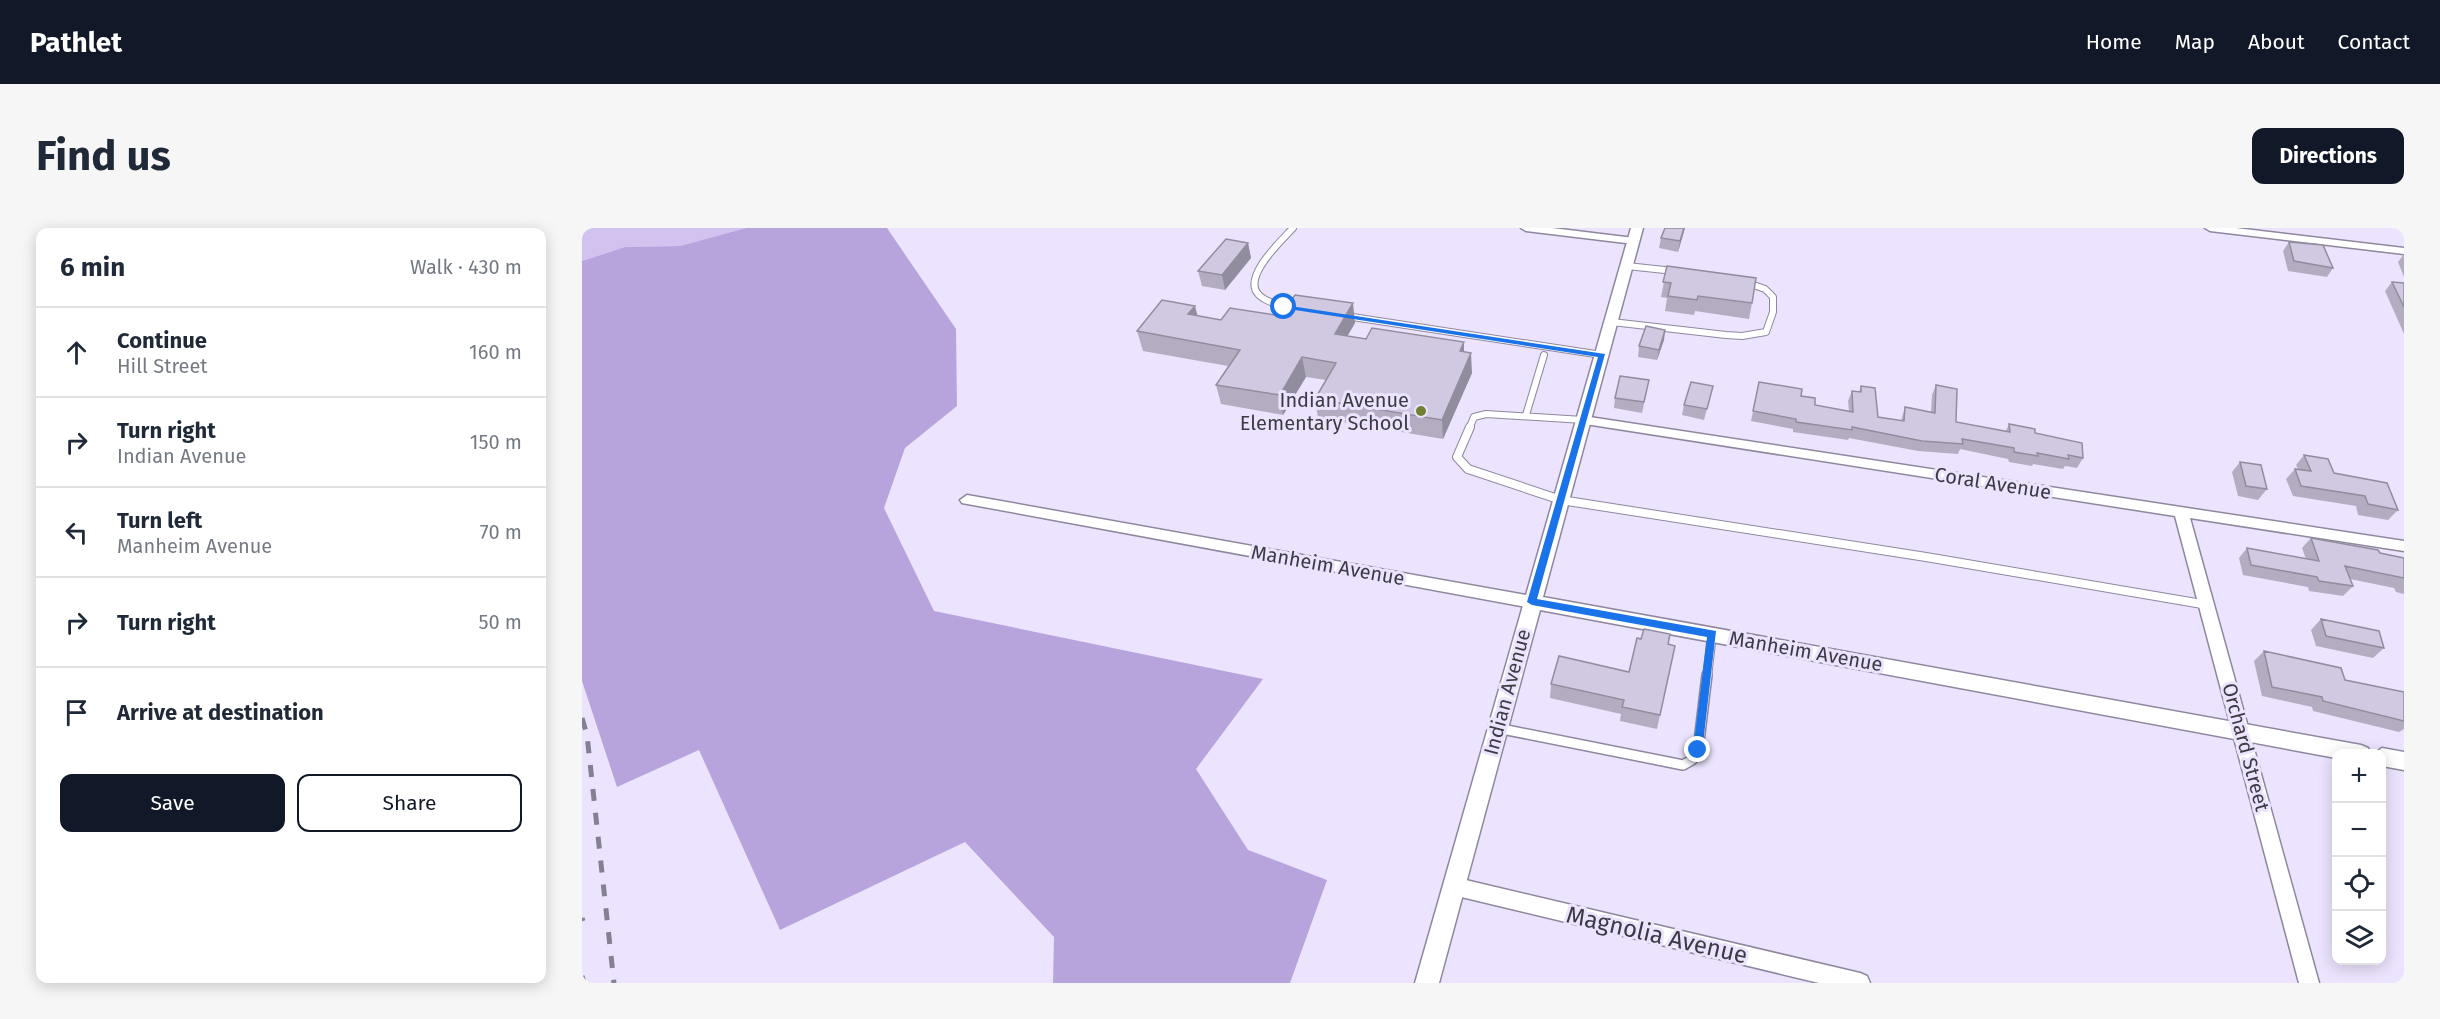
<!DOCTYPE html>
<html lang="en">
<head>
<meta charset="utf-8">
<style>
  :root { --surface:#fff; --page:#f6f6f7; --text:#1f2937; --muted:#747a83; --line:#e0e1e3; --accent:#111827 }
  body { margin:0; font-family:"Fira Sans",sans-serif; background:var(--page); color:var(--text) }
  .controls { position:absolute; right:18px; bottom:18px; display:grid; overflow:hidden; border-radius:12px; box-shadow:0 3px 15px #0003 }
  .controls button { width:54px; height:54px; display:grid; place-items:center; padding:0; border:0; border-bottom:2px solid var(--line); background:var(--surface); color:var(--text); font:30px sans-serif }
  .stop { position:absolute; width:18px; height:18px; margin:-14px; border:4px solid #1a73e8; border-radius:50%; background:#fff }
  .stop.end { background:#1a73e8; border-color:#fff; box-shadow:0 2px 6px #0008 }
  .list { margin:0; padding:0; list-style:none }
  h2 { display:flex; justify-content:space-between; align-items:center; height:78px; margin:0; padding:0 24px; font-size:26px }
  h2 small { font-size:20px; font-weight:400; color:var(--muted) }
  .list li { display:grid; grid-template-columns:39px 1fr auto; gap:18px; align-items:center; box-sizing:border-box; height:90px; padding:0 24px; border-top:2px solid var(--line) }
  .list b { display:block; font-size:22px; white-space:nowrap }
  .list p { margin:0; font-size:20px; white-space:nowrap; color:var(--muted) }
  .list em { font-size:20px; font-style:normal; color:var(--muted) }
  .actions { display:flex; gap:12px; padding:18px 24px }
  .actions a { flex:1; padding:14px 0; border:2px solid var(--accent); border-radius:12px; text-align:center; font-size:21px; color:var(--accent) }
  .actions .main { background:var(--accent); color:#fff }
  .icon { flex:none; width:33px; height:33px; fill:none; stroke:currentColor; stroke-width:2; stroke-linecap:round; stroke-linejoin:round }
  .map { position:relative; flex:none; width:1822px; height:755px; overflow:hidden; border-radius:12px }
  header { display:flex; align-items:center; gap:36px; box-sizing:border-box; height:84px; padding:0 30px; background:var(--accent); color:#fff }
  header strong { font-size:28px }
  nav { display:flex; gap:33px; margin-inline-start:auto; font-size:21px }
  .intro { display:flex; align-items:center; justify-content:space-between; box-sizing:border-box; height:144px; padding:0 36px }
  h1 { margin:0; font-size:42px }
  .button { padding:15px 27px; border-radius:12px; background:var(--accent); color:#fff; font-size:21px; font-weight:700 }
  main { display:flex; gap:36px; padding:0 36px }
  aside { flex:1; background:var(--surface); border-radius:12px; box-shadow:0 3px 15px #0003 }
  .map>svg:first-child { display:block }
  .green { fill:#d1c2f0 }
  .forest { fill:#b8a4dd }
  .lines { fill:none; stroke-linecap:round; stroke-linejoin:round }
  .service-far2-casing { stroke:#8e879e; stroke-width:8 }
  .service-far1-casing { stroke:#8e879e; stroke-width:10 }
  .service-casing { stroke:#8e879e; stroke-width:12 }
  .minor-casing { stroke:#8e879e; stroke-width:3 }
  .tertiary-casing { stroke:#8e879e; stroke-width:3 }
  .service-far2 { stroke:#fff; stroke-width:6 }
  .service-far1 { stroke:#fff; stroke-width:8 }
  .service { stroke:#fff; stroke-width:9 }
  .minor { fill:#fff; fill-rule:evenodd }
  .tertiary { fill:#fff; fill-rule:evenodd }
  .rail { stroke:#858091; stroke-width:5; stroke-dasharray:12 12; stroke-linecap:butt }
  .wall { fill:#b4adc2 }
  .shaded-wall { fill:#928d9e }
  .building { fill:#d1c9e2; stroke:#928d9e; stroke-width:1.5 }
  .route { fill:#1a73e8 }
  .poi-dot { fill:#708231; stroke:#ece4fe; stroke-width:2 }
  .labels { text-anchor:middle; stroke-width:6; stroke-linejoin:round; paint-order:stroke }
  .poi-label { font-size:20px; fill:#3d3a44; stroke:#ece4fe; text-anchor:end }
  .street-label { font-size:20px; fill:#3d3a44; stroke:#ece4fe }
  .near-street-label { font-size:24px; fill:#3d3a44; stroke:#ece4fe }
</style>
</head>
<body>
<header>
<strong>Pathlet</strong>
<nav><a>Home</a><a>Map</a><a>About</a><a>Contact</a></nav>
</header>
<div class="intro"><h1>Find us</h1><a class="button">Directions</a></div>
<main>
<aside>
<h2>6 min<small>Walk · 430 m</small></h2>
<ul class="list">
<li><svg class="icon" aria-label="ahead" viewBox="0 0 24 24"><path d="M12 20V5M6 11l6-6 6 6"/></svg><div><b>Continue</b><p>Hill Street</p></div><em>160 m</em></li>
<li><svg class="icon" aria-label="right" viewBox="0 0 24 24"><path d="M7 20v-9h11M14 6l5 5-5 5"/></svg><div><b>Turn right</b><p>Indian Avenue</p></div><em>150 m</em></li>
<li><svg class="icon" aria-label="left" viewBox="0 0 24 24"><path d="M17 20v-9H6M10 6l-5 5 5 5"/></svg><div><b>Turn left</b><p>Manheim Avenue</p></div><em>70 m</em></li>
<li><svg class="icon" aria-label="right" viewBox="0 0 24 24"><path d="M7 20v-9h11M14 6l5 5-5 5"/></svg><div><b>Turn right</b></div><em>50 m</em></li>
<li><svg class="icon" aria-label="arrive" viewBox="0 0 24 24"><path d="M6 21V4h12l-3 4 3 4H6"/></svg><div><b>Arrive at destination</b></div></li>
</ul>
<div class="actions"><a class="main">Save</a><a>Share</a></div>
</aside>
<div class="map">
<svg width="1822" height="755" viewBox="0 0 1822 755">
  <rect width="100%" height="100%" fill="#ece4fe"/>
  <path class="green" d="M0,0H164L98,18L43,19L0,33Z"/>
  <path class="forest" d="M164,0H305L374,101L375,178L323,220L302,280L352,383L681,451L614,541L666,622L745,652L708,755H471L472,709L383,614L198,702L117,522L35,559L0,453V33L43,19L98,18Z"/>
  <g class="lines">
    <defs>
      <path id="service-far2" d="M711,0C699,13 659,50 677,67C686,76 702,77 713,80
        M1045,38L1092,43
        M764,88L1020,127
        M1030,94L1144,107L1160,108L1184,104L1191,84V69L1183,61L1163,54
        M944,187L962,127
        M887,201L892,189L904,186L1001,192"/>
      <path id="service-far1" d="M888,199L875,229L886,241L979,272L1344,329L1626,377
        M1125,449L1130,406"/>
      <path id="service" d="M915,500L1101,537L1110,532L1116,522L1125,447"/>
      <path id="minor" d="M939,0H970L1052,10L1057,13L1052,16L944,3Z
        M1623,0H1654L1822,20V26L1628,3Z
        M1001,188L1822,313V323L1608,290L1737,755H1717L1593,288L997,195L995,192L997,189Z
        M385,267L950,368L955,370L957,374L955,378L950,380L380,275L378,272Z
        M871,649L1278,745L1285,748L1288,755H1237L871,667L864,664L862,658L864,652Z"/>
      <path id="tertiary" d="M1049,0H1061L961,369L1779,517L1786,520L1789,526H1754V530L958,382L857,755H833Z
        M1800,520L1822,524V542L1800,538V526H1792Z"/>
    </defs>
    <use href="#service-far2" class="service-far2-casing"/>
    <use href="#service-far1" class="service-far1-casing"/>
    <use href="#service" class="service-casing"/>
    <use href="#minor" class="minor-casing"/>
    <use href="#tertiary" class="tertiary-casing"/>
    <use href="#service-far2" class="service-far2"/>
    <use href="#service-far1" class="service-far1"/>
    <use href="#service" class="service"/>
    <use href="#minor" class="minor"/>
    <use href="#tertiary" class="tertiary"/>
    <path class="rail" d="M0,490L5,507L32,755
      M0,690L1,693
      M0,748L2,755"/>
  </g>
  <path class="wall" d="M1103,0L1096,24L1077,20L1079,10Z
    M1707,14L1751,40L1745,49L1706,43L1701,23Z
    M666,15L669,30L643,62L620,58L616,43Z
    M1822,26V49L1816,34Z
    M1085,38L1170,75L1167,91L1113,83L1112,87L1083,83L1085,70L1079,69Z
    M1810,54L1822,55V106L1803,63Z
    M615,88L639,92L699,88L773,95L765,108L882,124L890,145L861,211L736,190L733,171L744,152L724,149L701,187L639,176L634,157L646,138L561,123L555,103Z
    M1083,102L1082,112L1075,132L1056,129L1057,118Z
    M1177,154L1219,168L1233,177L1267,183L1266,173L1270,163L1277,164L1279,158L1296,189L1319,193L1323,179L1349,184L1350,167L1354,157L1374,194L1424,203L1427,196L1453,205L1501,230L1495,240L1483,238L1481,241L1451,236L1450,238L1427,234L1426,231L1378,221L1376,226L1336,223L1267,210L1266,212L1211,204V201L1169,193Z
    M1131,158L1122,192L1100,187L1102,177Z
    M1065,162L1060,185L1032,180L1033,170Z
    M1722,227L1752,245L1816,282L1806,292L1776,287L1774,278L1711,268L1704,251L1713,241H1716L1714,237Z
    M1658,234L1685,261L1676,272L1656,268L1650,244Z
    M1729,310L1822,330V366L1814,364L1812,360L1768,351L1771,358L1761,368L1727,363L1726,359L1661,347L1657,330L1665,320L1724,331L1720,320Z
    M1739,391L1802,420L1791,430L1734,418L1729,402Z
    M1086,416L1093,418L1075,501L1038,493L1039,486L968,470L969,456L1047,444Z
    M1682,423L1763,452L1822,464V501L1817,504L1731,483L1730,479L1680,468L1672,433Z"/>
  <path class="shaded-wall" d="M1102,0H1103L1096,24L1098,13Z
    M666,15L669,30L643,62L640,47Z
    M771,75L773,95L755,126L753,106Z
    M613,78L618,97L606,86Z
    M1083,102L1082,112L1075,132L1077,122Z
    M882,114V134L878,123Z
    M889,125L890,145L861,211L860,192Z
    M720,129L724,149L701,187L698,167Z"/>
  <path class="building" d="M1083,0H1102L1098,13L1079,10Z
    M644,11L666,15L640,47L616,43Z
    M1707,14L1741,17L1751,40L1712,33Z
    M1085,38L1174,50L1170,75L1116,68L1115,72L1086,68L1089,55L1081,54Z
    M1810,54L1822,55V79Z
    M713,67L771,75L753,106L784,111L790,100L882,114L878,123L889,125L860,192L733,171L754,135L720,129L698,167L634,157L658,122L555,103L580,72L613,78L606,86L639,92L648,80L699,88Z
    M1064,98L1083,102L1077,122L1057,118Z
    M1038,148L1067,152L1062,174L1033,170Z
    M1109,154L1131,158L1125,181L1102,177Z
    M1177,154L1220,161L1219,168L1233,170V177L1271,184L1270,163L1279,164V158L1293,160L1296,189L1322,193L1323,179L1353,185L1354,157L1375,161L1374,194L1428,204L1427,196L1453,201V205L1500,215L1501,230L1486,227L1487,231L1455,225L1456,228L1432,224V220L1380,211L1381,216L1340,213L1270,199V202L1214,194V191L1171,183Z
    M1722,227L1746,231L1752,245L1805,255L1816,282L1786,276L1783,268L1719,258L1713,241L1729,243Z
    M1658,234L1679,237L1685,261L1664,258Z
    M1729,310L1796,322L1798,325L1822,330V350L1763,338L1771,358L1737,353L1735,349L1669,337L1665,320L1737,333Z
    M1739,391L1797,403L1802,420L1744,408Z
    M1062,401L1088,406L1086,416L1093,418L1078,487L1040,479L1042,472L969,456L977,428L1047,444L1055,410L1059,411Z
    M1682,423L1759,440L1763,452L1822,464V493L1741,473L1740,469L1690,459Z"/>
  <path class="route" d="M702,77L1023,126L955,371L1134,403L1120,525H1112L1111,522L1125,409L950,377L945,374L1016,129L700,80Z"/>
  <circle class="poi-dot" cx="839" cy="183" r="6"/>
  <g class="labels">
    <g class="poi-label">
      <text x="827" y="179">Indian Avenue<tspan x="827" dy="23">Elementary School</tspan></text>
    </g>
    <g class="street-label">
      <text transform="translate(1411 255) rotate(9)" y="7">Coral Avenue</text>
      <text transform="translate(746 337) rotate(10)" y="7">Manheim Avenue</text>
      <text transform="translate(1224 423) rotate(10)" y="7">Manheim Avenue</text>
      <text transform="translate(925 464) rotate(-75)" y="7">Indian Avenue</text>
      <text transform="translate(1664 519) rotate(75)" y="7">Orchard Street</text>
    </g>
    <g class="near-street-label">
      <text transform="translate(1075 707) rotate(13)" y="8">Magnolia Avenue</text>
    </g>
  </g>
</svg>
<div class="controls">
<button>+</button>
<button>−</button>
<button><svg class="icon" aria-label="locate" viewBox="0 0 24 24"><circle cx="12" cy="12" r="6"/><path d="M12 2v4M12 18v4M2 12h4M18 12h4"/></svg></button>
<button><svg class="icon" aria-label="layers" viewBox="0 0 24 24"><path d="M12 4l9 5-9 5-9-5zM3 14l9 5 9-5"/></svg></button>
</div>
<div class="stop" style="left:702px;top:79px"></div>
<div class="stop end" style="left:1116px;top:522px"></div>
</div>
</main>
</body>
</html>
